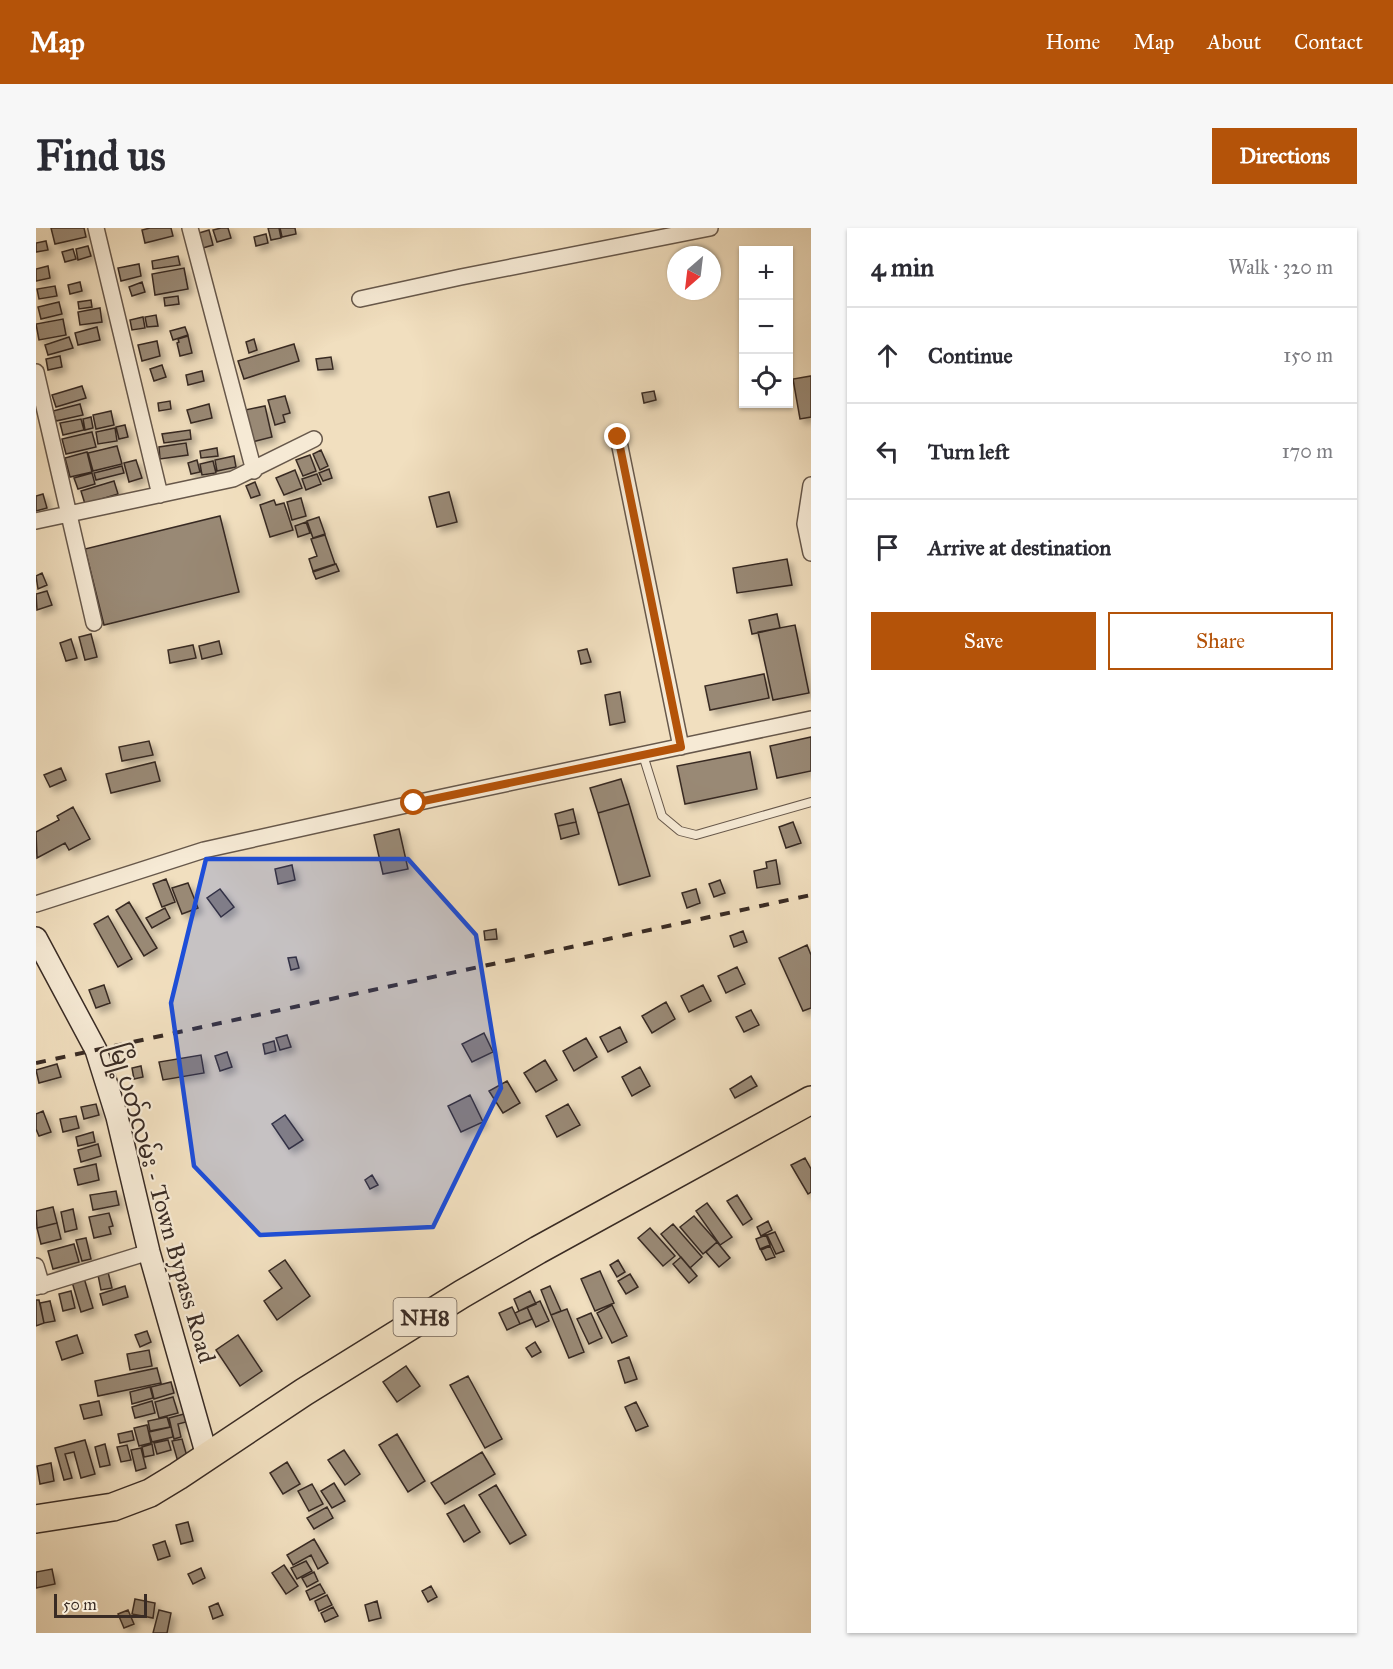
<!DOCTYPE html>
<html lang="en">
<head>
<meta charset="utf-8">
<style>
  :root { --surface:#fff; --page:#f7f7f7; --text:#2b2b33; --muted:#7c7c81; --line:#e1e1e2; --accent:#b45309 }
  body { margin:0; font-family:"IM FELL Great Primer","Noto Sans Myanmar",serif; background:var(--page); color:var(--text) }
  .controls { position:absolute; right:18px; top:18px; display:grid; overflow:hidden; border-radius:0px; box-shadow:0 2px 4px #0004 }
  .controls button { width:54px; height:54px; display:grid; place-items:center; padding:0; border:0; border-bottom:2px solid var(--line); background:var(--surface); color:var(--text); font:30px sans-serif }
  .compass { position:absolute; left:631px; top:18px; width:54px; height:54px; border-radius:50%; background:var(--surface); box-shadow:0 2px 4px #0004; rotate:208deg }
  .scale { position:absolute; left:18px; bottom:15px; width:93px; box-sizing:border-box; padding-left:6px; border:3px solid #392b24; border-top:0; font-size:16px; line-height:21px; white-space:nowrap; color:#392b24; -webkit-text-stroke:4px #f6ead5; paint-order:stroke }
  .stop { position:absolute; width:18px; height:18px; margin:-14px; border:4px solid #b45309; border-radius:50%; background:#fff }
  .stop.end { background:#b45309; border-color:#fff; box-shadow:0 2px 6px #0008 }
  .list { margin:0; padding:0; list-style:none }
  h2 { display:flex; justify-content:space-between; align-items:center; height:78px; margin:0; padding:0 24px; font-size:26px }
  h2 small { font-size:20px; font-weight:400; color:var(--muted) }
  .list li { display:grid; grid-template-columns:39px 1fr auto; gap:18px; align-items:center; box-sizing:border-box; height:96px; padding:0 24px; border-top:2px solid var(--line) }
  .list b { display:block; font-size:22px; white-space:nowrap }
  .list em { font-size:20px; font-style:normal; color:var(--muted) }
  .actions { display:flex; gap:12px; padding:18px 24px }
  .actions a { flex:1; padding:14px 0; border:2px solid var(--accent); border-radius:0px; text-align:center; font-size:21px; color:var(--accent) }
  .actions .main { background:var(--accent); color:#fff }
  .icon { flex:none; width:33px; height:33px; fill:none; stroke:currentColor; stroke-width:2; stroke-linecap:round; stroke-linejoin:round }
  .map { position:relative; flex:none; width:775px; height:1405px; overflow:hidden; border-radius:0px }
  header { display:flex; align-items:center; gap:36px; box-sizing:border-box; height:84px; padding:0 30px; background:var(--accent); color:#fff }
  header strong { font-size:28px }
  nav { display:flex; gap:33px; margin-inline-start:auto; font-size:21px }
  .intro { display:flex; align-items:center; justify-content:space-between; box-sizing:border-box; height:144px; padding:0 36px }
  h1 { margin:0; font-size:42px }
  .button { padding:15px 27px; border-radius:0px; background:var(--accent); color:#fff; font-size:21px; font-weight:700 }
  main { display:flex; gap:36px; padding:0 36px }
  aside { flex:1; background:var(--surface); border-radius:0px; box-shadow:0 2px 4px #0004 }
  .map>svg:first-child { display:block }
  .building { fill:#998975; stroke:#392b24; stroke-width:1.5; filter:url(#shadow) }
  .lines { fill:none; stroke-linecap:round; stroke-linejoin:round }
  .lane-casing { stroke:#67584b; stroke-width:10 }
  .street-casing { stroke:#67584b; stroke-width:18 }
  .secondary-casing { stroke:#392b24; stroke-width:24 }
  .highway-casing { stroke:#392b24; stroke-width:30 }
  .lane { stroke:#f6ead5; stroke-width:8 }
  .street { stroke:#f6ead5; stroke-width:15 }
  .secondary { stroke:#f6ead5; stroke-width:21 }
  .highway { stroke:#f1dfbf; stroke-width:27 }
  .rail { stroke:#392b24; stroke-width:4; stroke-dasharray:10 10; stroke-linecap:butt }
  .route { stroke:#b45309; stroke-width:8 }
  .marked { fill:#1d4ed8; fill-opacity:0.2; stroke:#1d4ed8; stroke-width:4.5; stroke-linejoin:round }
  .labels { text-anchor:middle; stroke-width:4.5; stroke-linejoin:round; paint-order:stroke }
  .shield { fill:#f6ead5; stroke:#726459; stroke-width:1.5 }
  .shield-label { font-size:22px; font-weight:bold; fill:#392b24 }
  .street-label { font-size:24px; fill:#392b24; stroke:#f6ead5 }
</style>
</head>
<body>
<header>
<strong>Map</strong>
<nav><a>Home</a><a>Map</a><a>About</a><a>Contact</a></nav>
</header>
<div class="intro"><h1>Find us</h1><a class="button">Directions</a></div>
<main>
<div class="map">
<svg width="775" height="1405" viewBox="0 0 775 1405">
  <defs>
    <filter id="shadow"><feDropShadow dx="4.5" dy="4.5" stdDeviation="3" flood-color="#0004"/></filter>
  </defs>
  <rect width="100%" height="100%" fill="#f1dfbf"/>
  <filter id="stains"><feTurbulence type="fractalNoise" baseFrequency=".00333" numOctaves="4"/><feColorMatrix values="0 0 0 0 .2 0 0 0 0 .09 0 0 0 0 .02 0 0 0 .5 -.17"/></filter>
  <radialGradient id="worn" r=".72"><stop offset=".6" stop-color="#630" stop-opacity="0"/><stop offset="1" stop-color="#630" stop-opacity=".3"/></radialGradient>
  <path class="building" d="M15,0H48L50,9L19,16Z
    M114,0H135L137,8L109,15L106,2Z
    M185,0H192L195,10L181,14L177,2Z
    M232,0H243L245,10L235,12Z
    M244,0H259L260,6L246,9Z
    M173,2L177,17L167,20L163,5Z
    M230,6L232,15L220,18L218,9Z
    M10,13L12,22L0,24V15Z
    M52,18L55,28L42,32L40,21Z
    M37,21L40,31L29,34L26,24Z
    M142,28L144,37L117,41L116,33Z
    M103,36L105,48L85,53L82,40Z
    M12,38L14,50L0,53V41Z
    M148,40L152,61L119,67L116,46Z
    M44,54L46,63L34,66L32,57Z
    M106,54L109,64L96,68L93,59Z
    M19,58L21,68L3,71L1,61Z
    M142,68L143,76L129,78L128,70Z
    M55,72L56,79L43,81L42,74Z
    M23,74L26,86L5,91L2,79Z
    M64,80L66,94L44,97L42,84Z
    M120,87L122,98L111,99L109,89Z
    M107,89L109,100L96,102L94,92Z
    M27,91L30,107L3,112L0,96Z
    M61,99L64,112L42,117L39,105Z
    M149,99L152,107L137,112L134,103Z
    M152,108L156,125L144,128L141,115L143,114L142,111Z
    M33,109L37,120L12,127L9,117Z
    M218,111L221,122L213,125L210,114Z
    M121,113L124,128L106,133L102,117Z
    M258,116L263,133L208,151L202,133Z
    M24,128L26,139L12,142L10,131Z
    M295,129L297,141L282,142L280,131Z
    M126,137L130,149L118,153L114,141Z
    M166,143L168,153L152,157L150,147Z
    M775,148V189L764,191L757,151Z
    M46,158L50,170L20,179L16,167Z
    M618,163L620,172L608,175L606,165Z
    M249,168L254,185L247,187L249,194L239,197L232,172Z
    M134,173L135,181L123,183L122,175Z
    M44,176L47,187L20,193L17,183Z
    M173,176L176,190L155,195L151,182Z
    M229,178L236,209L216,214L209,182Z
    M75,183L78,197L60,201L57,187Z
    M55,189L57,200L49,202L47,191Z
    M45,191L48,202L27,207L24,195Z
    M89,197L92,209L83,211L80,199Z
    M79,200L81,213L62,216L60,204Z
    M154,202L155,211L128,215L126,206Z
    M56,204L60,219L30,226L26,211Z
    M150,215L152,227L124,231L123,219Z
    M81,218L86,236L57,243L52,225Z
    M181,220L182,228L165,230L164,223Z
    M285,222L292,238L284,242L277,226Z
    M51,224L56,244L34,249L29,230Z
    M274,227L280,243L267,248L260,232Z
    M198,228L200,239L181,243L179,232Z
    M100,232L106,250L93,254L88,235Z
    M161,232L164,244L155,246L152,235Z
    M177,233L180,245L166,247L164,236Z
    M86,238L88,245L60,252L58,245Z
    M293,241L296,250L287,253L283,245Z
    M259,242L266,260L248,267L240,250Z
    M56,245L59,256L42,261L38,250Z
    M281,246L285,256L270,262L266,251Z
    M78,253L82,266L49,276L45,263Z
    M219,254L224,267L215,270L210,258Z
    M413,264L421,294L401,299L393,269Z
    M7,266L11,280L0,283V268Z
    M265,270L270,288L256,292L251,274Z
    M238,272L240,277L248,275L257,302L234,309L224,277Z
    M184,288L203,364L68,397L49,321Z
    M283,289L289,306L277,310L271,293Z
    M270,294L274,305L262,309L259,298Z
    M289,307L299,336L277,343L273,331L281,328L275,311Z
    M751,331L756,357L701,365L697,340Z
    M300,336L303,343L280,351L277,344Z
    M6,345L11,357L2,361L0,348Z
    M11,363L16,377L1,382L0,366Z
    M741,386L744,400L716,406L713,392Z
    M759,397L773,465L737,472L722,404Z
    M55,406L61,429L49,432L43,409Z
    M35,411L41,430L30,433L24,415Z
    M183,413L186,426L166,431L163,418Z
    M157,417L160,430L134,435L132,422Z
    M551,421L555,434L545,436L542,423Z
    M728,446L733,470L674,482L669,458Z
    M584,464L589,494L574,497L569,467Z
    M775,509V543L741,550L734,518Z
    M113,513L117,527L86,533L83,519Z
    M714,524L721,561L649,576L641,538Z
    M119,534L124,553L75,565L70,546Z
    M25,540L30,552L14,559L8,547Z
    M585,551L593,576L562,585L554,560Z
    M593,576L614,648L583,657L562,585Z
    M37,579L54,611L33,622L29,615L1,630L0,604L23,592L21,588Z
    M537,581L540,594L522,598L519,586Z
    M540,594L543,606L525,611L522,598Z
    M757,594L765,615L750,620L743,599Z
    M363,601L372,641L347,646L338,607Z
    M740,632L744,656L721,660L718,643L731,640L730,634Z
    M256,637L259,652L242,656L239,641Z
    M130,651L139,674L126,679L117,656Z
    M684,652L689,665L678,669L673,656Z
    M152,655L162,680L146,686L136,660Z
    M184,661L198,679L185,689L171,670Z
    M660,661L664,675L651,680L646,665Z
    M93,674L121,720L108,728L80,682Z
    M129,680L134,690L116,700L110,690Z
    M72,688L96,731L82,739L58,696Z
    M460,701L461,711L449,712L448,703Z
    M707,703L711,714L698,719L694,708Z
    M771,717L775,727V780L767,783L743,730Z
    M260,729L263,740L255,742L252,730Z
    M701,739L709,756L690,765L682,748Z
    M68,757L74,775L60,780L53,762Z
    M667,757L675,773L653,784L645,768Z
    M630,774L639,791L616,805L606,788Z
    M715,782L723,797L708,804L700,789Z
    M584,799L591,814L572,824L564,809Z
    M448,805L457,824L436,834L426,816Z
    M251,807L255,819L244,822L240,810Z
    M550,810L561,829L538,843L527,823Z
    M238,813L240,823L229,826L227,816Z
    M191,824L196,839L184,843L179,828Z
    M165,827L168,845L127,852L123,834Z
    M509,832L521,852L500,864L488,845Z
    M21,836L25,849L3,855L0,842Z
    M105,838L107,849L98,851L96,840Z
    M604,839L614,858L596,868L586,849Z
    M715,848L721,858L699,870L694,861Z
    M471,853L484,875L467,885L453,863Z
    M434,867L447,894L425,904L412,878Z
    M60,876L63,887L48,891L45,879Z
    M532,876L544,897L521,909L510,888Z
    M7,883L15,904L3,908L0,901V886Z
    M249,887L267,912L253,921L236,896Z
    M40,888L43,900L27,904L24,891Z
    M57,904L59,914L42,918L40,909Z
    M62,916L65,928L45,934L42,922Z
    M769,930L775,941V964L772,966L755,937Z
    M60,936L63,952L42,957L38,941Z
    M336,947L342,957L334,961L329,952Z
    M80,963L83,977L57,982L54,967Z
    M701,967L716,991L707,997L691,973Z
    M671,975L696,1009L684,1017L660,983Z
    M17,979L21,995L1,1000L0,983Z
    M37,981L41,1001L29,1004L25,984Z
    M73,985L77,998L73,999L75,1006L58,1010L53,989Z
    M658,988L681,1014L667,1026L644,999Z
    M732,993L736,1002L725,1008L721,999Z
    M21,995L25,1011L5,1016L1,1000Z
    M637,996L666,1029L654,1040L625,1006Z
    M614,1000L639,1028L627,1038L602,1010Z
    M739,1004L748,1023L740,1026L731,1007Z
    M730,1007L734,1017L724,1021L720,1011Z
    M50,1010L55,1031L46,1033L40,1012Z
    M681,1014L694,1030L683,1039L670,1024Z
    M38,1016L43,1034L17,1041L12,1023Z
    M734,1018L739,1029L730,1032L725,1022Z
    M645,1029L661,1048L653,1055L637,1036Z
    M249,1032L274,1068L241,1092L228,1073L246,1060L233,1043Z
    M582,1032L589,1044L581,1049L574,1037Z
    M564,1043L578,1075L559,1083L545,1051Z
    M72,1044L76,1060L65,1062L62,1047Z
    M594,1046L602,1059L590,1066L582,1053Z
    M48,1050L57,1080L45,1084L36,1054Z
    M89,1058L92,1069L67,1077L64,1066Z
    M514,1058L525,1083L515,1087L505,1062Z
    M35,1063L39,1080L27,1083L23,1066Z
    M494,1063L500,1076L483,1083L478,1071Z
    M0,1072H3L8,1095L0,1098Z
    M14,1073L19,1093L8,1095L4,1075Z
    M504,1073L513,1093L500,1099L491,1079Z
    M576,1077L591,1108L576,1115L561,1085Z
    M476,1079L484,1096L471,1102L463,1085Z
    M491,1079L496,1091L484,1096L479,1085Z
    M531,1081L548,1124L533,1130L515,1087Z
    M555,1085L566,1110L553,1116L541,1091Z
    M111,1103L115,1114L104,1119L99,1107Z
    M41,1107L47,1125L26,1132L20,1114Z
    M202,1107L226,1143L204,1158L180,1122Z
    M499,1114L505,1124L496,1129L490,1120Z
    M113,1122L116,1138L94,1142L91,1126Z
    M593,1129L601,1151L589,1155L582,1133Z
    M370,1138L384,1158L361,1174L347,1154Z
    M121,1140L125,1155L62,1168L59,1153Z
    M432,1148L466,1211L449,1220L414,1157Z
    M135,1154L138,1165L118,1171L115,1159Z
    M114,1159L117,1170L96,1176L94,1164Z
    M137,1169L142,1185L123,1190L119,1174Z
    M63,1173L66,1187L48,1191L44,1177Z
    M116,1173L119,1185L99,1190L96,1179Z
    M600,1174L612,1198L600,1203L589,1179Z
    M148,1186L150,1194L142,1196L145,1209L138,1211L133,1190Z
    M131,1189L134,1199L114,1203L112,1193Z
    M111,1197L115,1215L103,1218L98,1200Z
    M135,1199L137,1209L116,1214L113,1204Z
    M96,1203L98,1212L84,1215L82,1206Z
    M361,1206L389,1253L372,1264L343,1217Z
    M146,1211L152,1232L142,1234L136,1213Z
    M49,1212L59,1246L45,1250L38,1224L29,1226L36,1250L28,1252L19,1220Z
    M132,1212L135,1222L121,1226L118,1215Z
    M69,1216L74,1237L64,1239L59,1219Z
    M116,1216L118,1227L108,1229L106,1219Z
    M91,1217L95,1232L85,1234L81,1219Z
    M105,1220L110,1240L100,1243L95,1222Z
    M308,1222L324,1246L309,1257L292,1232Z
    M446,1224L459,1246L409,1276L395,1255Z
    M251,1234L264,1256L247,1266L234,1245Z
    M15,1235L18,1253L4,1256L1,1238Z
    M298,1255L309,1273L296,1280L285,1263Z
    M276,1256L287,1276L273,1283L262,1263Z
    M460,1257L490,1307L474,1316L443,1267Z
    M428,1277L444,1304L428,1314L411,1286Z
    M291,1279L297,1290L278,1301L271,1290Z
    M152,1294L157,1313L145,1316L140,1297Z
    M278,1311L292,1335L282,1341L275,1327L257,1337L251,1327Z
    M129,1313L134,1328L122,1332L117,1317Z
    M270,1333L276,1343L261,1351L255,1340Z
    M248,1337L262,1358L250,1366L236,1345Z
    M165,1340L169,1350L157,1356L152,1346Z
    M16,1341L19,1356L0,1360V1344Z
    M278,1344L282,1353L271,1359L266,1350Z
    M284,1356L289,1365L274,1372L270,1363Z
    M395,1358L401,1369L392,1374L386,1363Z
    M291,1367L296,1377L283,1383L279,1373Z
    M99,1371L119,1375L117,1390L96,1386Z
    M341,1373L345,1390L333,1393L329,1377Z
    M182,1375L187,1387L177,1391L173,1379Z
    M297,1379L302,1388L289,1394L285,1385Z
    M92,1382L98,1396L88,1400L82,1386Z
    M123,1382L135,1385L131,1405H117Z"/>
  <g class="lines">
    <defs>
      <path id="lane" d="M607,527L626,588L644,603L660,607L775,574"/>
      <path id="street" d="M60,0L124,267
        M154,0L218,243
        M324,71L425,49L674,0
        M0,144L58,395
        M582,209L645,519
        M775,257L769,296L775,325
        M0,293L197,251L278,211
        M0,676L168,622L402,570L775,491
        M0,1038L6,1058
        M0,1059L113,1024"/>
      <path id="secondary" d="M0,710L60,822L81,889L113,1024L171,1228"/>
      <path id="highway" d="M0,1291L77,1279L114,1265L142,1248L268,1164L426,1066L502,1022L775,872"/>
    </defs>
    <use href="#lane" class="lane-casing"/>
    <use href="#street" class="street-casing"/>
    <use href="#secondary" class="secondary-casing"/>
    <use href="#highway" class="highway-casing"/>
    <use href="#lane" class="lane"/>
    <use href="#street" class="street"/>
    <use href="#secondary" class="secondary"/>
    <use href="#highway" class="highway"/>
    <path class="rail" d="M0,835L775,667"/>
  </g>
  <g class="lines">
    <path class="route" d="M378,575L645,519L582,209"/>
  </g>
  <path class="marked" d="M170,631H372L440,707L465,860L397,999L224,1007L158,938L135,775Z"/>
  <g class="labels">
    <rect class="shield" x="357.5" y="1070" width="63" height="38" rx="4.5"/>
    <g class="shield-label">
      <text x="389" y="1097">NH8</text>
    </g>
    <g class="street-label">
      <text transform="translate(126 975) rotate(74)" y="8">မြို့ပတ်လမ်း - Town Bypass Road</text>
    </g>
  </g>
  <rect width="100%" height="100%" filter="url(#stains)"/>
  <rect width="100%" height="100%" fill="url(#worn)"/>
</svg>
<div class="controls">
<button>+</button>
<button>−</button>
<button><svg class="icon" aria-label="locate" viewBox="0 0 24 24"><circle cx="12" cy="12" r="6"/><path d="M12 2v4M12 18v4M2 12h4M18 12h4"/></svg></button>
</div>
<svg class="compass" viewBox="-18 -18 36 36"><path d="M0-13l5 13h-10z" fill="#e53935"/><path d="M0 13l5-13h-10z" fill="#7c7c81"/></svg>
<div class="scale">50 m</div>
<div class="stop" style="left:378px;top:575px"></div>
<div class="stop end" style="left:582px;top:209px"></div>
</div>
<aside>
<h2>4 min<small>Walk · 320 m</small></h2>
<ul class="list">
<li><svg class="icon" aria-label="ahead" viewBox="0 0 24 24"><path d="M12 20V5M6 11l6-6 6 6"/></svg><div><b>Continue</b></div><em>150 m</em></li>
<li><svg class="icon" aria-label="left" viewBox="0 0 24 24"><path d="M17 20v-9H6M10 6l-5 5 5 5"/></svg><div><b>Turn left</b></div><em>170 m</em></li>
<li><svg class="icon" aria-label="arrive" viewBox="0 0 24 24"><path d="M6 21V4h12l-3 4 3 4H6"/></svg><div><b>Arrive at destination</b></div></li>
</ul>
<div class="actions"><a class="main">Save</a><a>Share</a></div>
</aside>
</main>
</body>
</html>
